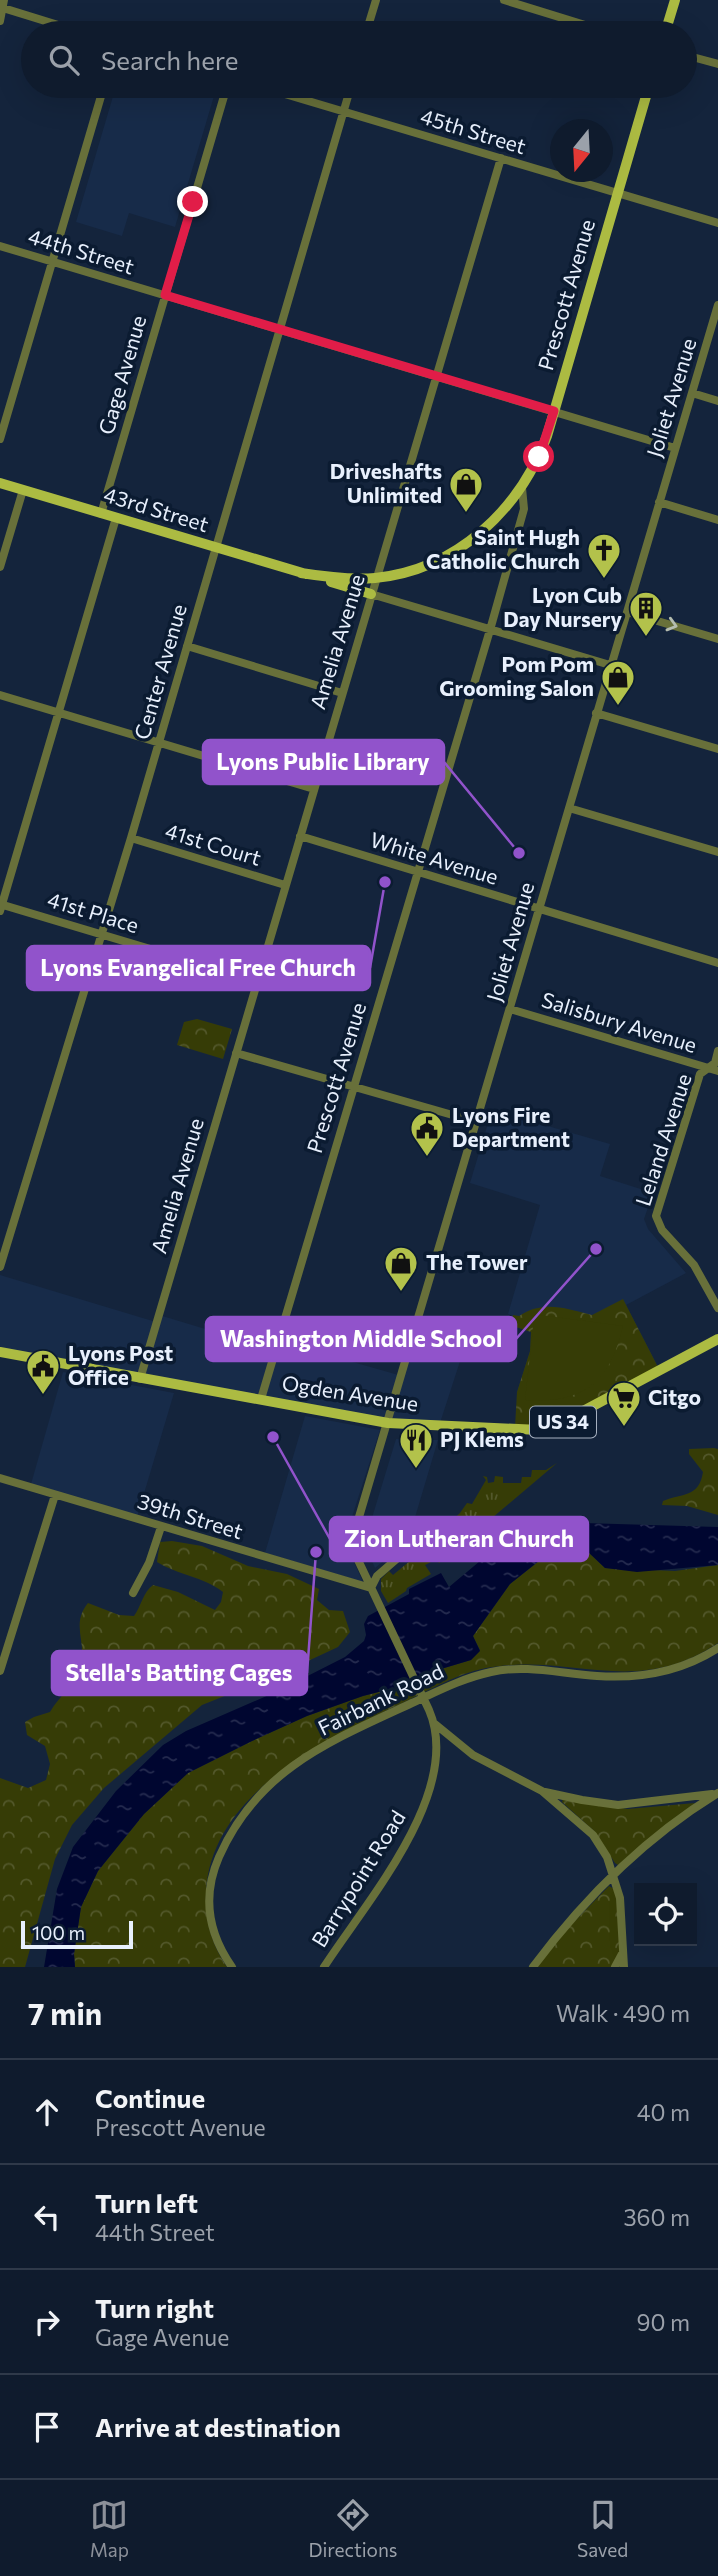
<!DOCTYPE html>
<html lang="en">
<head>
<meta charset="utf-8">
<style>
  :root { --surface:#0f1b2d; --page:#182435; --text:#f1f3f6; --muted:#9ba1aa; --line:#2f3949; --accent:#8c9099 }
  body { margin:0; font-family:Commissioner,sans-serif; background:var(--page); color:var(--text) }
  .controls { position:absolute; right:21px; bottom:21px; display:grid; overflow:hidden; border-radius:0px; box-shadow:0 7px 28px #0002 }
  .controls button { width:63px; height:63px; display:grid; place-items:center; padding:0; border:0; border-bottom:2px solid var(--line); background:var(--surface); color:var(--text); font:35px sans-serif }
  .compass { position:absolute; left:550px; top:119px; width:63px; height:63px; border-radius:50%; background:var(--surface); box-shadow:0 7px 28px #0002; rotate:198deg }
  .scale { position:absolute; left:21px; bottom:18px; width:112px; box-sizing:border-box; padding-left:7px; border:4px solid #e8f0fd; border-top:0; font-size:19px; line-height:24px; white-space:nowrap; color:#e8f0fd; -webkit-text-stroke:5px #0b1b31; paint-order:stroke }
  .stop { position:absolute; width:21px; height:21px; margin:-16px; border:5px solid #e11d48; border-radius:50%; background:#fff }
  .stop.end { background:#e11d48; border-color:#fff; box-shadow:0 2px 7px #0008 }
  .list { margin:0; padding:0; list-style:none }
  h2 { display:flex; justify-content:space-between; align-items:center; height:91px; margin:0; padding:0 28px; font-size:30px }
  h2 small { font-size:23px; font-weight:400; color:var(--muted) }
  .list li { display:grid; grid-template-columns:46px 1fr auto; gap:21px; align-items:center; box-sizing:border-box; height:105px; padding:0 28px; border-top:2px solid var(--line) }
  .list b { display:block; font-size:26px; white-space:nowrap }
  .list p { margin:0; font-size:23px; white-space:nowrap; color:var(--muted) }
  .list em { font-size:23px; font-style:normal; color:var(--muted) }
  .icon { flex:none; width:38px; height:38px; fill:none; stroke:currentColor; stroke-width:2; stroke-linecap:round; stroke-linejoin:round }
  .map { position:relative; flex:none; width:718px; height:1967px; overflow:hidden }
  .search { position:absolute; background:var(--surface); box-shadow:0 7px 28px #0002; left:21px; right:21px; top:21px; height:77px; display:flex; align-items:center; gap:18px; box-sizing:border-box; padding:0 24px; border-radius:38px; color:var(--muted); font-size:26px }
  .sheet { height:511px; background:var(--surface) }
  nav { display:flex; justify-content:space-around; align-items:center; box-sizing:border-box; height:98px; border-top:2px solid var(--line); background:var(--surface); font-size:19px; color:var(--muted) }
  nav a { display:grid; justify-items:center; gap:4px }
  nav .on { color:var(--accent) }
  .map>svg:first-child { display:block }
  .built { fill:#172b49 }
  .grass { fill:url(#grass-tufts) }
  .forest { fill:url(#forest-crowns) }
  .pitch { fill:#363c06 }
  .water { fill:url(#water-ripples) }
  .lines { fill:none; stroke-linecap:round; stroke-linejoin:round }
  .minor { stroke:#68703a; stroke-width:8 }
  .major { stroke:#acbb42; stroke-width:10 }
  .oneway { stroke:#b5bdaf }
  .route { stroke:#e11d48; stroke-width:9 }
  .labels { text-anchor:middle; stroke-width:7; stroke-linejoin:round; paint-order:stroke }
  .shield { fill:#0b1b31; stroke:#a6b0c0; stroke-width:2 }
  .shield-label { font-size:19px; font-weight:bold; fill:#e8f0fd }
  .street-label { font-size:21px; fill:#e8f0fd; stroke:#0b1b31 }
  .poi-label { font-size:21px; font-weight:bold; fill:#e8f0fd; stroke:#0b1b31; text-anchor:start }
  .leader { fill:none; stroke:#9153cb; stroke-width:2.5 }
  .callout-dot { fill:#9153cb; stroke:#0b1b31; stroke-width:2.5 }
  .callout { fill:#9153cb; stroke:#9153cb; stroke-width:2.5 }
  .callout-label { font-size:23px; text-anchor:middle; font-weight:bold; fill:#fff }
</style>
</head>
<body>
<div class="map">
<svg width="718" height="1967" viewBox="0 0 718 1967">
  <defs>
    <pattern id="grass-tufts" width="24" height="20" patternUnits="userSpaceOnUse" patternTransform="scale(1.75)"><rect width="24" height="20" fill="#363c06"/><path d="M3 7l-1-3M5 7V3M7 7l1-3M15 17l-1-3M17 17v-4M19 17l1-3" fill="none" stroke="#53582b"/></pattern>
    <pattern id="forest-crowns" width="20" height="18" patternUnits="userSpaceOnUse" patternTransform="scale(1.75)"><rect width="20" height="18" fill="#363c06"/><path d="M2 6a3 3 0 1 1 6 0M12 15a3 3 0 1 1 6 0" fill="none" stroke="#53582b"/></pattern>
    <pattern id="water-ripples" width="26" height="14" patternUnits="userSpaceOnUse" patternTransform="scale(1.75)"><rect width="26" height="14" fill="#000630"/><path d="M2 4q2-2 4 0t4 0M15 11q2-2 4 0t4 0" fill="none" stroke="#252b4f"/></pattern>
  </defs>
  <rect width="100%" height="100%" fill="#14243c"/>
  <path class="built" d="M116,86H217L175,227L129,213L122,236L76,222Z
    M492,1110L610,1144L600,1176L653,1193L644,1219L648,1229L686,1273L626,1305L659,1369L517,1392L530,1351L531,1332L510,1325L513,1316L508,1314L540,1205L470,1183Z
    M0,1275L156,1322L159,1315L275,1350L279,1341L402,1376L415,1334L464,1349L440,1423L387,1421L0,1350Z
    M63,1372L174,1393L137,1517L31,1484Z
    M305,1416L380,1430L351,1520L349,1538V1551L363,1582L265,1553Z
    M396,1439L438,1440L408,1541L375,1568L364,1544Z"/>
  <path class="grass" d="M557,1463L441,1561L439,1563L437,1559L425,1565L431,1574L407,1588L406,1591L388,1603L381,1591V1579L389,1571L393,1575L417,1555L413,1551L431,1536L434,1538L447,1528L443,1523L447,1525L460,1513L467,1503L472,1504L486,1480L483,1476L487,1477L488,1483L494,1482L495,1476L503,1477V1483H521L522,1477H531L532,1470H546Z"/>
  <path class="forest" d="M197,1019L232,1029L223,1059L177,1045L184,1022Z
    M623,1299L659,1369L558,1423L515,1427L517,1392L530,1351L531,1332L510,1325L513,1315L519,1316C543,1300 565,1308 592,1315Z
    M714,1448L718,1449V1515L687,1506L662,1505L663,1501C682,1493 699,1498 703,1472L689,1454V1449Z
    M172,1541L202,1546L248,1566L287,1574L319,1589L317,1600L329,1610L343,1611L350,1632L338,1647L280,1674L202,1705L104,1788L72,1825L55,1859L25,1967H0V1778L28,1788L46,1780L50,1764L45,1746L27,1735L25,1722L34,1717L50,1712C60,1695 73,1688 80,1666C88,1643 70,1625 88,1603L119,1615L134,1616C141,1607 143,1592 153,1585L178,1592L215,1610L221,1602L223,1592C204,1577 178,1575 157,1562L160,1542Z
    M587,1551L605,1568L675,1571L718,1565V1643C634,1699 572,1652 486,1668C455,1674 426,1692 398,1705C319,1742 202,1800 206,1903C206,1926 214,1948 227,1967H75L74,1954L81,1907L98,1871L144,1814L188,1773L252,1741L307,1716L363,1696L402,1686L421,1675L471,1660L480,1650L473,1636L510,1584L544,1557Z
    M563,1799L628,1809L695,1803L618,1865L615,1863L594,1831L562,1802Z
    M609,1886L616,1890L621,1967H537L568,1928Z"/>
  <path class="pitch" d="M540,1315L623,1326C610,1382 584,1404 525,1400L534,1319Z"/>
  <path class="water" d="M584,1523L718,1527V1565L637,1572L605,1568L587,1551L544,1557L510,1584L473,1636L480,1651L471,1660L421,1675L402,1686L363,1696L307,1716L252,1741L188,1773L144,1814L98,1871L81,1907L74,1954L75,1967H44L57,1889L73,1847L116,1791L163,1745L186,1731L278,1691L345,1657L364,1641L366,1635L364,1624L368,1616L409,1594V1589L441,1573L449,1587L480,1561L536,1536Z"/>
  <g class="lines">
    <path class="minor" d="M504,0L611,33
      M0,7L84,33
      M0,21L4,0
      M366,33L376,0
      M685,55L718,64
      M258,86L718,223
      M0,246L675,448
      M692,393L718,401
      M0,439L104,86
      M659,502L718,520
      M101,514L227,86
      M0,567L23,490
      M371,594L610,665
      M627,612L718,639
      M187,646L342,693
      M0,695L314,789
      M596,713L718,749
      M569,808L718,852
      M300,836L718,963
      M131,838L285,885
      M0,904L257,981
      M0,911L116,518
      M510,1009L718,1071
      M718,1051L715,1063L700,1074L656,1216L662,1230L694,1265L718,1308
      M236,1053L477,1122
      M0,1267L131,838L351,86
      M140,1379L501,158
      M261,1399L490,630L524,509L522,488
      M0,1478L371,1588
      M371,1588L377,1576L422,1537
      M133,1593L149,1563L161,1527
      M0,1671L55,1495
      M435,1724L473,1755L542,1791L593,1835L607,1857L620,1898L624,1967
      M545,1792L582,1800L618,1805L712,1794
      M232,1967C208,1933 202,1896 219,1857C258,1769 330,1741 412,1703C438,1691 463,1678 491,1672C527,1664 561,1674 597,1676C641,1679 681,1672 718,1648
      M324,1967C366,1902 464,1791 429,1710L358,1560L354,1543L359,1517L718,305
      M533,1967C583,1900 646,1837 718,1793
      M615,1967L622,1954"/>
    <path class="major" d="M665,33L675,0
      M0,483L306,574
      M301,573C326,577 350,580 375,578C457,570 520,509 547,436L649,86
      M331,582L371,594
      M0,1352L388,1423L539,1430L559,1424L718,1339"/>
  </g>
  <defs><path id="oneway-chevron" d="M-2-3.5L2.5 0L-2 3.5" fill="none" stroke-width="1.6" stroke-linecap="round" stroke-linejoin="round" transform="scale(1.75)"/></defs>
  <use class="oneway" href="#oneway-chevron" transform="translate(672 625) rotate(16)"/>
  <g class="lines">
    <path class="route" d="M193,202L165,295L554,411L539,457"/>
  </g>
  <defs>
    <symbol id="shop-pin" viewBox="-11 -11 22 30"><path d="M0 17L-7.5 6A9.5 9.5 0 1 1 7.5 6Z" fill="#b3c24b" stroke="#0b1b31"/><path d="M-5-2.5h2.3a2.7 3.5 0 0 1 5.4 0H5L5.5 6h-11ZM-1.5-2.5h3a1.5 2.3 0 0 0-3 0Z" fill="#111"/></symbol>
    <symbol id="church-pin" viewBox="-11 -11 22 30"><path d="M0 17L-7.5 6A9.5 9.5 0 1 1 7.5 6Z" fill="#b3c24b" stroke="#0b1b31"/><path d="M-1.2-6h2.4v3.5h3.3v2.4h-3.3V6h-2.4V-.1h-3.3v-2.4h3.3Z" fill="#111"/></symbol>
    <symbol id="building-pin" viewBox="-11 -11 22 30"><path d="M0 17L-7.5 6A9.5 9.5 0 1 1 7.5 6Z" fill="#b3c24b" stroke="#0b1b31"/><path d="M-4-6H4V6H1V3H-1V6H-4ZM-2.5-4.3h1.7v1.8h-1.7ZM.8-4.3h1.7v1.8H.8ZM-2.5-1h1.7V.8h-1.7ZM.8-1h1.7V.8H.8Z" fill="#111"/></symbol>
    <symbol id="civic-pin" viewBox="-11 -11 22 30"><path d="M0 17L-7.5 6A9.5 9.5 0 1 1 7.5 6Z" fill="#b3c24b" stroke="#0b1b31"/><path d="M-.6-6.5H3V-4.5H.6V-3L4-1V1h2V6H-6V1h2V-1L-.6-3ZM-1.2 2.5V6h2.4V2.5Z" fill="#111"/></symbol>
    <symbol id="supermarket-pin" viewBox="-11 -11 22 30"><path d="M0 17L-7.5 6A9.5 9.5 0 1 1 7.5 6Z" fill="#b3c24b" stroke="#0b1b31"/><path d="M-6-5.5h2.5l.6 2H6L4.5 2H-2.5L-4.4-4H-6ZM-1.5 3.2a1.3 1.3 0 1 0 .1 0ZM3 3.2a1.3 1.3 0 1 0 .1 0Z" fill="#111"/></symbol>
    <symbol id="restaurant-pin" viewBox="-11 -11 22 30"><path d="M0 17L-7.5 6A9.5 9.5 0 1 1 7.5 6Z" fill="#b3c24b" stroke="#0b1b31"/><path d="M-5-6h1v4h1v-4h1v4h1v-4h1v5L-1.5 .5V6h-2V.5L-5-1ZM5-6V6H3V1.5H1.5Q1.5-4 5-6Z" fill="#111"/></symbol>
  </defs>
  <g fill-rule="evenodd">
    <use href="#shop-pin" x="447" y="465" width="38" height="52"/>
    <use href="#church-pin" x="585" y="531" width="38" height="52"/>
    <use href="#building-pin" x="627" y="589" width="38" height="52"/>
    <use href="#shop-pin" x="599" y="658" width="38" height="52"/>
    <use href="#civic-pin" x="408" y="1109" width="38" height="52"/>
    <use href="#shop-pin" x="382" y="1244" width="38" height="52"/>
    <use href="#civic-pin" x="24" y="1347" width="38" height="52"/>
    <use href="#supermarket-pin" x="605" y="1379" width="38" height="52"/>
    <use href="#restaurant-pin" x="397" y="1421" width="38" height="52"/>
  </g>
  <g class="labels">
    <rect class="shield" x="530" y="1406.5" width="66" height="31" rx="5"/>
    <g class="shield-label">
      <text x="563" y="1429">US 34</text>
    </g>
    <g class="street-label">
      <text transform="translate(473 132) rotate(17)" y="7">45th Street</text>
      <text transform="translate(81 252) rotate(17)" y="7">44th Street</text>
      <text transform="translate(567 295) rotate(-74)" y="7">Prescott Avenue</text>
      <text transform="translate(123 375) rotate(-74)" y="7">Gage Avenue</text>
      <text transform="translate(672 398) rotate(-73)" y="7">Joliet Avenue</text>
      <text transform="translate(156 510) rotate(17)" y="7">43rd Street</text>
      <text transform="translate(338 642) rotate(-73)" y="7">Amelia Avenue</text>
      <text transform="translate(161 672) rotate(-74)" y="7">Center Avenue</text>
      <text transform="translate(213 845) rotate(17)" y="7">41st Court</text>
      <text transform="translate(434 859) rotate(17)" y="7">White Avenue</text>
      <text transform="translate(93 913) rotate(17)" y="7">41st Place</text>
      <text transform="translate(511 942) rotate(-74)" y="7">Joliet Avenue</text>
      <text transform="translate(619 1023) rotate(17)" y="7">Salisbury Avenue</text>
      <text transform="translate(337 1078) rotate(-73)" y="7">Prescott Avenue</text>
      <text transform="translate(664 1140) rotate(-72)" y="7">Leland Avenue</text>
      <text transform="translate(178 1186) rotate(-74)" y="7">Amelia Avenue</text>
      <text transform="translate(350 1394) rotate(9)" y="7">Ogden Avenue</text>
      <text transform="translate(190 1517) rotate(17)" y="7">39th Street</text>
      <text transform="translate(381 1700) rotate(-26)" y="7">Fairbank Road</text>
      <text transform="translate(359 1879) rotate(-58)" y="7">Barrypoint Road</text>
    </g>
    <g class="poi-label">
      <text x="442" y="479" text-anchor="end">Driveshafts<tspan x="442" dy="24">Unlimited</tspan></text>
      <text x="580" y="545" text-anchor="end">Saint Hugh<tspan x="580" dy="24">Catholic Church</tspan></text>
      <text x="622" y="603" text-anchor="end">Lyon Cub<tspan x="622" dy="24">Day Nursery</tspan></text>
      <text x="594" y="672" text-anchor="end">Pom Pom<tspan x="594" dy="24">Grooming Salon</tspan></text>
      <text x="452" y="1123">Lyons Fire<tspan x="452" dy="24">Department</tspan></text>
      <text x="426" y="1270">The Tower</text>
      <text x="68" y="1361">Lyons Post<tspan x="68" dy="24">Office</tspan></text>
      <text x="648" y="1405">Citgo</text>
      <text x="440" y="1447">PJ Klems</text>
    </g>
  </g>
  <path class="leader" d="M519 853L444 762M385 882L370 968M596 1249L516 1339M273 1437L330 1539M316 1552L307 1673"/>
  <g class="callout-dot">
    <circle cx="519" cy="853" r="7"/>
    <circle cx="385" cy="882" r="7"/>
    <circle cx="596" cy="1249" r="7"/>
    <circle cx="273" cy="1437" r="7"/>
    <circle cx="316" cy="1552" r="7"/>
  </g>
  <g class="callout">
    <rect x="203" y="740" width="241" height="44" rx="7"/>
    <rect x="27" y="946" width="343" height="44" rx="7"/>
    <rect x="206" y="1317" width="310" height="44" rx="7"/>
    <rect x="330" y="1517" width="258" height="44" rx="7"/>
    <rect x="52" y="1651" width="255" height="44" rx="7"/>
  </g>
  <g class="callout-label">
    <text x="323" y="770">Lyons Public Library</text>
    <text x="198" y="976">Lyons Evangelical Free Church</text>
    <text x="361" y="1347">Washington Middle School</text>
    <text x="459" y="1547">Zion Lutheran Church</text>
    <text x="179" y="1681">Stella's Batting Cages</text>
  </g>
</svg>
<div class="controls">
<button><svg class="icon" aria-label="locate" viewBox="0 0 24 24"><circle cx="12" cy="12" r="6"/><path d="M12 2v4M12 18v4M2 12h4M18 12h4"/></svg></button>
</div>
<svg class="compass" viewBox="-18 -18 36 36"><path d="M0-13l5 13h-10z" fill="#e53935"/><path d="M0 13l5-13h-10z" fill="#9ba1aa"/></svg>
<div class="scale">100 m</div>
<div class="stop" style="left:539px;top:457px"></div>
<div class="stop end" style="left:193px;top:202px"></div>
<div class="search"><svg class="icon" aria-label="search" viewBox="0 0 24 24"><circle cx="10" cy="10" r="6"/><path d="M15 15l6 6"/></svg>Search here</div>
</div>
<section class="sheet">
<h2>7 min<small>Walk · 490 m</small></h2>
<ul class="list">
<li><svg class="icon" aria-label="ahead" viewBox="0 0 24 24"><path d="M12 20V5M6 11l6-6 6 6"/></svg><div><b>Continue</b><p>Prescott Avenue</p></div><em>40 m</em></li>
<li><svg class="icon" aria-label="left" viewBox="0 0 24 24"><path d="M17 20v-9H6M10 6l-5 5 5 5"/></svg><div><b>Turn left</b><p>44th Street</p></div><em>360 m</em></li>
<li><svg class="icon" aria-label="right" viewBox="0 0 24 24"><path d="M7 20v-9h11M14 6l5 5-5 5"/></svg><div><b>Turn right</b><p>Gage Avenue</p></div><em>90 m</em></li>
<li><svg class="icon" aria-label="arrive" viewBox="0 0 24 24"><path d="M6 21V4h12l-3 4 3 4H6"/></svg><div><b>Arrive at destination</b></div></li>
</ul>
</section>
<nav>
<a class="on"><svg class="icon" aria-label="map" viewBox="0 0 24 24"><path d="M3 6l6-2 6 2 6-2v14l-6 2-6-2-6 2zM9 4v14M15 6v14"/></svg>Map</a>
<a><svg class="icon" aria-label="directions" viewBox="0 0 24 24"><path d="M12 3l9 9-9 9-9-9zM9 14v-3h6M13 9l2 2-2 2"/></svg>Directions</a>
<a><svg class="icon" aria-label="saved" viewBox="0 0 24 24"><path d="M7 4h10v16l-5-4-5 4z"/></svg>Saved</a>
</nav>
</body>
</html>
